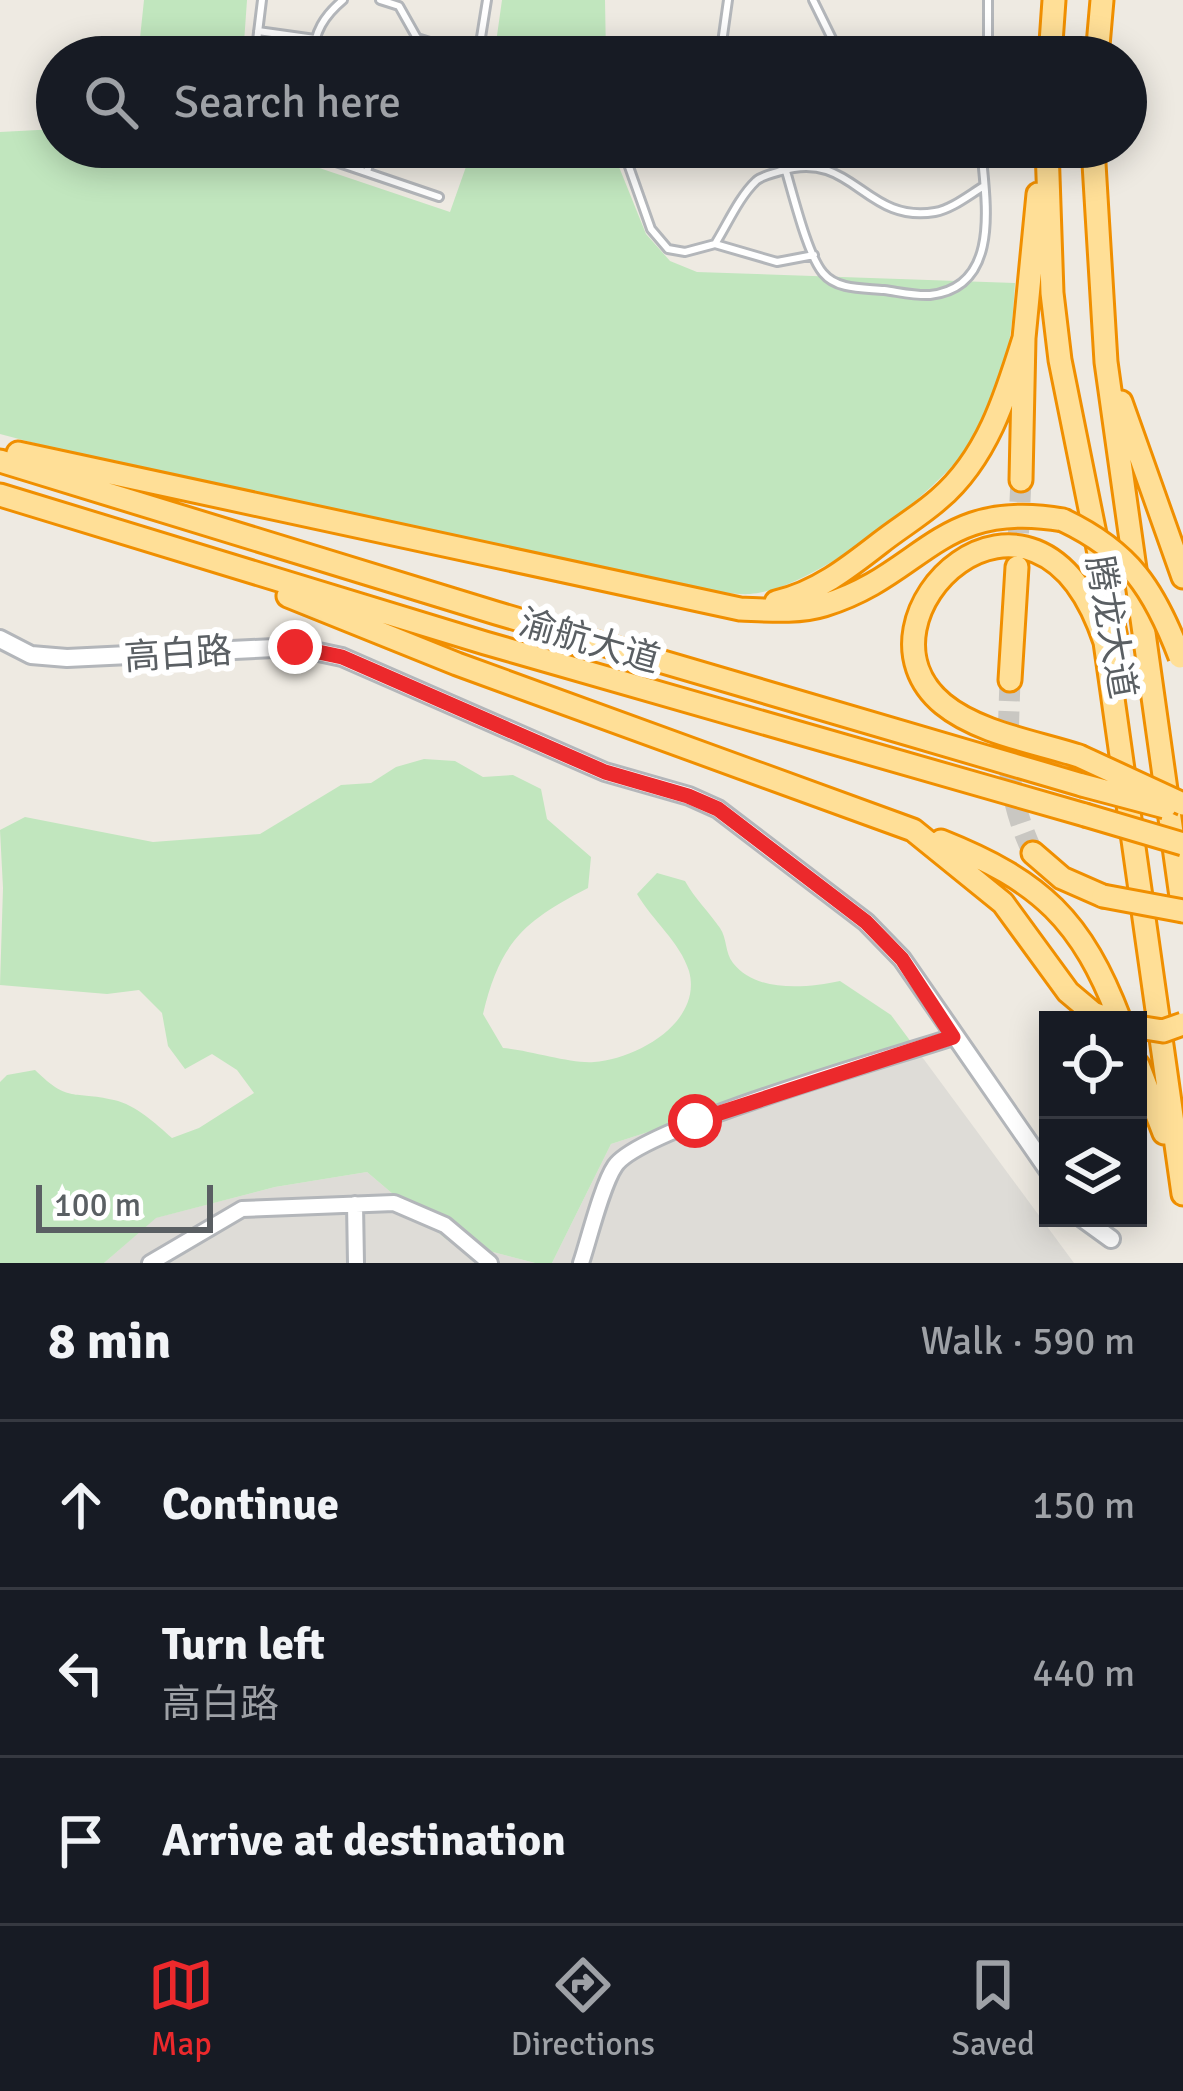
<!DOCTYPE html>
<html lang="en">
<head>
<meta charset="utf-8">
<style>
  :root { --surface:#171b24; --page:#20242c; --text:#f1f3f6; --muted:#9ea1a6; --line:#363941; --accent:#ec292c }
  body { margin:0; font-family:Signika,"Noto Sans SC",sans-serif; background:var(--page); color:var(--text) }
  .controls { position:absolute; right:36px; bottom:36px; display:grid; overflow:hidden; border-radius:0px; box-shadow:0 6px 30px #0003 }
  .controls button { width:108px; height:108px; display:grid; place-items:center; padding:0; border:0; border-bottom:3px solid var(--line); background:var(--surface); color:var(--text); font:60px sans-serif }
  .scale { position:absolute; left:36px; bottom:30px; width:177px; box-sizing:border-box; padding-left:12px; border:6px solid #5a5f63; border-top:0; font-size:33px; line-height:42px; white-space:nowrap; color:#5a5f63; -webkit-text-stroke:9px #fff; paint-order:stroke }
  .stop { position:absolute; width:36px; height:36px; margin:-27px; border:9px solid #ec292c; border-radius:50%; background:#fff }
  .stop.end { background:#ec292c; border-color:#fff; box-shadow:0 3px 12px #0008 }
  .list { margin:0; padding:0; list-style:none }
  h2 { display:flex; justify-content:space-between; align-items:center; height:156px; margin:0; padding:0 48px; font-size:51px }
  h2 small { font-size:39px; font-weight:400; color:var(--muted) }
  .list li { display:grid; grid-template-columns:78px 1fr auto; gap:36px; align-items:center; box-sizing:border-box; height:168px; padding:0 48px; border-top:3px solid var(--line) }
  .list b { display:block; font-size:45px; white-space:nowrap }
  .list p { margin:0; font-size:39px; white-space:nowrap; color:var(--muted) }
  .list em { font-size:39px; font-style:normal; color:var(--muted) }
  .icon { flex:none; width:66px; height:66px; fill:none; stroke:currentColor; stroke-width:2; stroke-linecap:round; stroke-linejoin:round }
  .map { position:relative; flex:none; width:1183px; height:1263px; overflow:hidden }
  .search { position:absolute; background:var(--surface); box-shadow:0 6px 30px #0003; left:36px; right:36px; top:36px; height:132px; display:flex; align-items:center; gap:30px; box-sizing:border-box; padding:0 42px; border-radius:66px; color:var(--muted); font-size:45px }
  .sheet { height:660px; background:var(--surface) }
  nav { display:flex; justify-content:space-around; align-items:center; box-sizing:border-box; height:168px; border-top:3px solid var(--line); background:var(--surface); font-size:33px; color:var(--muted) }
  nav a { display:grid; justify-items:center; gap:6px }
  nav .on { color:var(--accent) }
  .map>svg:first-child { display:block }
  .industrial { fill:#dedcd7 }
  .green { fill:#c1e6be }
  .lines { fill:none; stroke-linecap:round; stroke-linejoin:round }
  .trunk-tunnel { stroke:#c9c7c2; stroke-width:21; stroke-dasharray:21 10; stroke-linecap:butt }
  .service-casing { stroke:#b3b6ba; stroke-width:12 }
  .minor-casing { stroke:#b3b6ba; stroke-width:20 }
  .tertiary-casing { stroke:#b3b6ba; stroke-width:22 }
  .trunk-casing { stroke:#f08f00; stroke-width:27 }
  .service { stroke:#fff; stroke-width:6 }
  .minor { stroke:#fff; stroke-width:14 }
  .tertiary { stroke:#fff; stroke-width:16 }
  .trunk { stroke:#ffdf97; stroke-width:21 }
  .trunk-bridge-casing { stroke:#f08f00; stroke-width:27; stroke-linecap:butt }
  .trunk-bridge { stroke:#ffdf97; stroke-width:21 }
  .route { stroke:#ec292c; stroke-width:15 }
  .labels { text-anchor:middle; stroke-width:12; stroke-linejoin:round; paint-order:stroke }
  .street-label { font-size:36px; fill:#5a5f63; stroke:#fff }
</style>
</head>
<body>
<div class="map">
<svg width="1183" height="1263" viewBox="0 0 1183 1263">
  <rect width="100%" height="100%" fill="#eeeae2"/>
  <path class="industrial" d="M914,1046L1074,1263H552L611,1144Z
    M367,1172L447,1240L535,1263H104L155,1218L275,1187Z"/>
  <path class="green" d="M144,0H247L243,57H138Z
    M502,0H605L606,57H494Z
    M57,129V147H257L450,212L473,147H611L646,234L670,261L697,272L1015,283C1012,337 1005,396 973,441C938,492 813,590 750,594C733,595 713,590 695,589L225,493L0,434V132Z
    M424,759L455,761L483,777L513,775L541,789L547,819L591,857L588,888C524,921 500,942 483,1014L503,1048C529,1050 571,1064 594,1062C637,1059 703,1022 689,971C680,942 652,920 637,894L657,873L685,881C695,899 709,912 720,928C727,938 725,953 733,963C756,993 807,988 840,981L891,1015L914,1046L611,1144L552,1263H535L447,1240L367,1172L275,1187L156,1218L104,1263H0V1082L7,1075L35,1070C70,1104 72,1090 114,1100C136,1105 155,1123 172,1138L199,1128L254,1093L237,1070L212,1054L185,1069L168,1046L162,1013L139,990L107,994L0,985L3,888L0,830L25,817L153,842L260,834L341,785L371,783L396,767Z"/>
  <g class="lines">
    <path class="trunk-tunnel" d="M1017,564L1021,480
      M1010,680C1008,748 1003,789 1033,853"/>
    <defs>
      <path id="service" d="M380,0L399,6L417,38L478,57
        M813,0L841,57
        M988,0V57
        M258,31L315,39
        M478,56L487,0
        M255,57L262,0
        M313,57C314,32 324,16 343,0
        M695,57L723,40
        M720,57L728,0
        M292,147L439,197
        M622,147L651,229L668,249L685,252L715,244L777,262L814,255
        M774,147L782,158C791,185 806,253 823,273C837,290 863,288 884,290C899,292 916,296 930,295C1003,287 985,198 981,147
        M367,172L374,147
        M715,244C727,225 739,197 756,181C761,176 774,173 781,171C853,149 864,224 935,212C952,209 969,195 984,186"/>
      <path id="minor" d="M355,1204L356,1263
        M150,1263L242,1209L394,1203L445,1225L490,1263
        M581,1263C589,1239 602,1185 615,1166C640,1128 896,1056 953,1037"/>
      <path id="tertiary" d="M0,639L31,655L67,658L295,647L342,657L605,772L689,796L718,809L866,922L902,959L1048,1170
        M1082,1218L1111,1239"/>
      <path id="trunk" d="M1050,57L1054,0
        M1097,57L1102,0
        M1047,147L1052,293L1060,360L1116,638
        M1093,147L1106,362L1183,911
        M1121,402L1183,577
        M18,453L740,609C767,610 798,613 824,605C923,575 939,498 1063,520
        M0,461L496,613L1082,785
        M1021,480L1024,338L1038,194
        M0,495L485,643L1085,815
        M288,596L457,664L913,830L1003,903L1068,992L1093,1013L1112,1020
        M776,602C816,593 848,568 880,543C899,528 921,515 939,499C987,458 1006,396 1024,338
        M1010,680L1017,567
        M1079,756C1036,742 978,733 943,704C840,619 1035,432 1105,642L1183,1194
        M941,841C1041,881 1082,920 1120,1020
        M1033,853L1062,878L1103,896
        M1138,1065L1164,1133"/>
    </defs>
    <use href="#service" class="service-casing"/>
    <use href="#minor" class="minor-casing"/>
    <use href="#tertiary" class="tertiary-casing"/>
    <use href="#trunk" class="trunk-casing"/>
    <use href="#service" class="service"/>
    <use href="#minor" class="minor"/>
    <use href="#tertiary" class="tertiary"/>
    <use href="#trunk" class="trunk"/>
    <defs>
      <path id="trunk-bridge" d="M1063,520C1130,552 1154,589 1180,657
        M1079,756L1183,804
        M1082,785L1165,807
        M1085,815L1183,844
        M1103,896L1183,911
        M1138,1027L1163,1031L1183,1024"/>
    </defs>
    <use href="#trunk-bridge" class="trunk-bridge-casing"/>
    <use href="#trunk-bridge" class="trunk-bridge"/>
  </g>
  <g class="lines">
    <path class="route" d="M295,647L342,657L605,772L688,796L718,809L866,922L902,959L953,1037L695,1121"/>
  </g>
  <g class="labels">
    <g class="street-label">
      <text transform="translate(1112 627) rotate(80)" y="13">腾龙大道</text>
      <text transform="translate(590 640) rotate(16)" y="13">渝航大道</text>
      <text transform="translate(178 653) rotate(-4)" y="13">高白路</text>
    </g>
  </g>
</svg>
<div class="controls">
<button><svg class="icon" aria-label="locate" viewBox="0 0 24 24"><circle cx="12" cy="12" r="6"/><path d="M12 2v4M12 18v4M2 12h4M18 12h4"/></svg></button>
<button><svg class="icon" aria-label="layers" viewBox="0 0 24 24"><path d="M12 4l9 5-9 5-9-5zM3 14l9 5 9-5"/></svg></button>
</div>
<div class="scale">100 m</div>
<div class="stop" style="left:695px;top:1121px"></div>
<div class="stop end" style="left:295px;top:647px"></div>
<div class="search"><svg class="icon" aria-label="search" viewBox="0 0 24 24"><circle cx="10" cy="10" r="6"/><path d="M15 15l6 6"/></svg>Search here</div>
</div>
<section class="sheet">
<h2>8 min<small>Walk · 590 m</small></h2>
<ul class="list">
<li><svg class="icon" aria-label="ahead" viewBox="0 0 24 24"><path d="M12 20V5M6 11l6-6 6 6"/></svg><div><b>Continue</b></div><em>150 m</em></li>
<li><svg class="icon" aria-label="left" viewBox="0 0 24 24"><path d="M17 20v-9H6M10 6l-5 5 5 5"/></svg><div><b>Turn left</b><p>高白路</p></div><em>440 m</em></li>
<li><svg class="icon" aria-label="arrive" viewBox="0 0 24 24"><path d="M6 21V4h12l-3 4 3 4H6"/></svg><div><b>Arrive at destination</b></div></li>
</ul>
</section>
<nav>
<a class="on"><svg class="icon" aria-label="map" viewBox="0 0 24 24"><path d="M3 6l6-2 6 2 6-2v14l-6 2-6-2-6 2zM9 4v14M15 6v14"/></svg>Map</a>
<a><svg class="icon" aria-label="directions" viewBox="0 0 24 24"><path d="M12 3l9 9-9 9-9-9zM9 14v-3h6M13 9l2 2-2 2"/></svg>Directions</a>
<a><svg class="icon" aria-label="saved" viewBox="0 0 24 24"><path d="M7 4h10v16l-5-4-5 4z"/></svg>Saved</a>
</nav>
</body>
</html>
